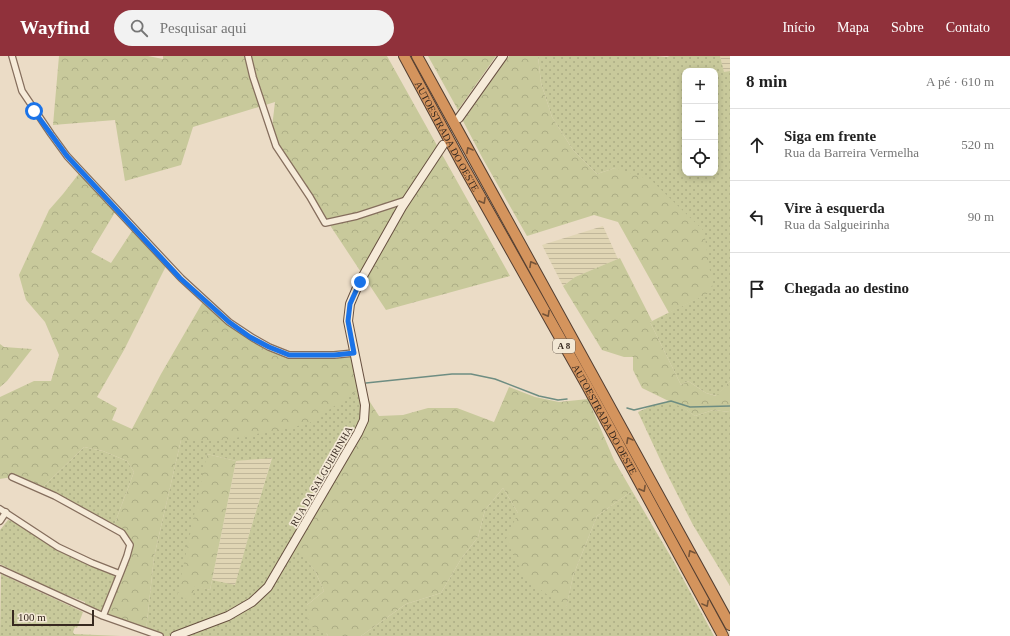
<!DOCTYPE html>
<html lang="pt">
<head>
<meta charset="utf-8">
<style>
  :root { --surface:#fff; --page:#f2f2f2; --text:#222; --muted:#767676; --line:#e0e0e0; --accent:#90313b }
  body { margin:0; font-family:"Times New Roman",serif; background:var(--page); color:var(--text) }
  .controls { position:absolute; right:12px; top:12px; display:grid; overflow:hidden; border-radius:8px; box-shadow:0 2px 6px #0003 }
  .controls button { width:36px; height:36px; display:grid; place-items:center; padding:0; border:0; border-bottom:1px solid var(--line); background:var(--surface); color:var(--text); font:20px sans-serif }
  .scale { position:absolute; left:12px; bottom:10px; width:82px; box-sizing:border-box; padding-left:4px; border:2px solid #372920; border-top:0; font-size:11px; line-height:14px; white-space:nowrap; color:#372920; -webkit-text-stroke:3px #f3e8d5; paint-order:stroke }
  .stop { position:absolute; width:12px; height:12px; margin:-9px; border:3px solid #1a73e8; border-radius:50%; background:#fff }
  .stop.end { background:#1a73e8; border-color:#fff; box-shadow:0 1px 4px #0008 }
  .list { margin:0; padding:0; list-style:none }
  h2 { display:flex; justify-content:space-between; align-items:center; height:52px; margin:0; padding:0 16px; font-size:17px }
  h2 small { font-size:13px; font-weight:400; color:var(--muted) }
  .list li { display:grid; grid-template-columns:26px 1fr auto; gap:12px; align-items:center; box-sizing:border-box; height:72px; padding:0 16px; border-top:1px solid var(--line) }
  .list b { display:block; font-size:15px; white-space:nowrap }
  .list p { margin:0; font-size:13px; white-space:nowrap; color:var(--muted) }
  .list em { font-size:13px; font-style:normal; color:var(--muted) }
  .icon { flex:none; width:22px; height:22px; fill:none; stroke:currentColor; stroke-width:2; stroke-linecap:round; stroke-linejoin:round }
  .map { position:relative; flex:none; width:730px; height:580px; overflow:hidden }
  header { display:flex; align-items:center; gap:24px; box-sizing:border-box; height:56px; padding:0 20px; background:var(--accent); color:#fff }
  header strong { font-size:19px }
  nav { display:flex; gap:22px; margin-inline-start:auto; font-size:14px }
  .search { width:280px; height:36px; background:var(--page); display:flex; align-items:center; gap:10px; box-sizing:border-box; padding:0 14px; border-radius:22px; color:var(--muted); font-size:15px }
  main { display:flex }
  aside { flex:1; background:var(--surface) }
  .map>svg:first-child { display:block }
  .farmland { fill:url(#farmland-rules) }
  .grass { fill:url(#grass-dots); fill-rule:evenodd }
  .forest { fill:url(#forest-crowns) }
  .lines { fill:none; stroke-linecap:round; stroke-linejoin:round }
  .stream { stroke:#6e8d82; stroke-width:1.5 }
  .street-casing { stroke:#856e5d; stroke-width:8 }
  .secondary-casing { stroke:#675040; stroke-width:10 }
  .highway-casing { stroke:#533e31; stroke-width:12 }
  .street { stroke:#f6ebd9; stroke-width:5.5 }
  .secondary { stroke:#f6ebd9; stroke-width:8 }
  .highway { stroke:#d4945d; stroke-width:10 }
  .oneway { stroke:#765438 }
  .route { stroke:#1a73e8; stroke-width:5 }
  .labels { text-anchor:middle; stroke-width:3.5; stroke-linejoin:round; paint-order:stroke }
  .shield { fill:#f3e8d5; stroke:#6f6256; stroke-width:1 }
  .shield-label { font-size:9px; font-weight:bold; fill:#372920 }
  .street-label { font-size:10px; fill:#372920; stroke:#f3e8d5 }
</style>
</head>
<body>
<header>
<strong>Wayfind</strong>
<div class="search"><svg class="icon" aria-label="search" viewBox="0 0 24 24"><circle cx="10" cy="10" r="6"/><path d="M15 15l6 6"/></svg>Pesquisar aqui</div>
<nav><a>Início</a><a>Mapa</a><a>Sobre</a><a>Contato</a></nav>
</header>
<main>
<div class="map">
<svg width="730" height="580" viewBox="0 0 730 580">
  <defs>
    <pattern id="farmland-rules" width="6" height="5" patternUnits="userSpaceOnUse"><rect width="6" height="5" fill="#e0d5b4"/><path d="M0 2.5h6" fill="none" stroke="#c1b79a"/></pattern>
    <pattern id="grass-dots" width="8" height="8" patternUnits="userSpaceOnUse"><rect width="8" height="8" fill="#c8c99b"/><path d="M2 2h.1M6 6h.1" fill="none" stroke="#acad85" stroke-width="1.8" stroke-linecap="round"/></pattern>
    <pattern id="forest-crowns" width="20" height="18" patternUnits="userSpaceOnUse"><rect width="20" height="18" fill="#c8c99b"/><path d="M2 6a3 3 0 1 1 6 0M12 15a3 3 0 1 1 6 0" fill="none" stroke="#acad85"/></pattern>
  </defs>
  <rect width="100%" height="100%" fill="#ebdcc6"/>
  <path class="farmland" d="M720,0H730V15L724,17Z
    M603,170L618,203L575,221L563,230L542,189Z
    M272,401L248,482L235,530L212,524L236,405Z"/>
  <path class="grass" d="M538,0H656L667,1L670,0H720L724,16L730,15V325L717,340L706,337L688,325L681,329L650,266L712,235L615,112L597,118L573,94L552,61L541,27ZM685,15H715V117H685Z
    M361,332L365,349L307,504L315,515L324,535L307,549L328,580H164L146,575L154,501L181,384ZM207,398L236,405L272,402L248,482L235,529L212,524L210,534L195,529Z
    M671,345L680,349L695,360L713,354L730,356V530L693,469L665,414L638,356L653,349Z
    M84,391L103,395L127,405L134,416L113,472L40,434Z
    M503,432L518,457L566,552L573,520L597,460L632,435L674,506L714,580H361L406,548L441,537L461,503L478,481L485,454Z
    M8,464C16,465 25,473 32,478C59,496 88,507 119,519L102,554L98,555L85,549V546L43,530L0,508V474Z
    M1,518L83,556L77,572L75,571L73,576L74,578L121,580H0Z"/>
  <path class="forest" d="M59,0H148L163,3V0H387L510,220L386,254L271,80L275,46L193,71L181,109L125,125L115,64L53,69Z
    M428,0H496L458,54Z
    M509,0H538L541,27L552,61L573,94L597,118L615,112L651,124L704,175L713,235L669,257L618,166L594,159L527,180L483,103L463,65Z
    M81,115L117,153L91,196L111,207L134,172L167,208L124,294L97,341L117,352L112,364L132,373L161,318L204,244L253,282L289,299L354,297L361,332L379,360L403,359L428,352H457L494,366L509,331L535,341L559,346L588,343L614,404L632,435L597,460L573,520L566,553L524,521L506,483L518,457L503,432L485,454L478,481L461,503L441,537L406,548L361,580H328L327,578L308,569L307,549L324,535L315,515L294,488L364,364L361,332L308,368L220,385L181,384L154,501L146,575L104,560L130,489L113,472L134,416L127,405L103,395L84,391L40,434L12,421L0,423V341L34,325H51L59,299L45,266L26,244L19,219L49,154L63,138Z
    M620,202L652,265L650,266L681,329L688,325L706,337L716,340L730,325V356L713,354L695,360L685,353L642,332L633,314V301H624L602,294L563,230L575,221Z
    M0,288L4,291L32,293L7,325L0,331Z
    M207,398L236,405L210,534L195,530L192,544L177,540Z"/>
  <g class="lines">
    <path class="stream" d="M366,327L452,318H471L495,323L539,340L558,344L567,343
      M627,352L634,354L671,345L690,351L730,350"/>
    <defs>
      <path id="street" d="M12,0L22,35L51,78L67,100L181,222L229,266L253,282L269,291L289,299H334L354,297
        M248,0L253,21L276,90L310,141L325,167L357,160L406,144
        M12,421L55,440L122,477L130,489L127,500L120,518
        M0,453L58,491L92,507L120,518L103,560
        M0,465L6,456
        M0,513L103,560L160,580"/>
      <path id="secondary" d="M459,62L503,0
        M175,580L228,560L252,546L268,531L358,377L364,364L365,349L348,265L350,248L359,227L402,151L443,89"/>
      <g id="highway">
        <path id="s1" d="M404,0L461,106L586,328L723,580"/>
        <path d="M417,0L730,569"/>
      </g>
    </defs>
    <use href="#street" class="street-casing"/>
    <use href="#secondary" class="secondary-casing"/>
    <use href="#highway" class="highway-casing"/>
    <use href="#street" class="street"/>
    <use href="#secondary" class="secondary"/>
    <use href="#highway" class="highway"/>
  </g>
  <defs><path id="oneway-chevron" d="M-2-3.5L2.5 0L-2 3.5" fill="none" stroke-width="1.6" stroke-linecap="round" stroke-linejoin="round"/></defs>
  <g class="oneway">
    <use href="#oneway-chevron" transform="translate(469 94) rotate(-119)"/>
    <use href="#oneway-chevron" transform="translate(483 145) rotate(61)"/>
    <use href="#oneway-chevron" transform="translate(532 208) rotate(-119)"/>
    <use href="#oneway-chevron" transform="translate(547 258) rotate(61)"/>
    <use href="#oneway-chevron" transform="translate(629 384) rotate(-119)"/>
    <use href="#oneway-chevron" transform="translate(643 433) rotate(61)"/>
    <use href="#oneway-chevron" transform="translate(691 497) rotate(-119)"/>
    <use href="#oneway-chevron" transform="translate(706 548) rotate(62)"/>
  </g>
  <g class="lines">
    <path class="route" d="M34,55L67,100L180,222L229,266L250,281L269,291L289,299H334L354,297L348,265L350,248L360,226"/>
  </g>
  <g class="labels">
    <rect class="shield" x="553" y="283" width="22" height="14" rx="3"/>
    <g class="shield-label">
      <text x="564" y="293">A 8</text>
    </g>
    <g class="street-label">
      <text dy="4" stroke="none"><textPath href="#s1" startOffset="91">AUTOESTRADA DO OESTE</textPath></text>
      <text dy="4" stroke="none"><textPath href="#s1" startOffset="415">AUTOESTRADA DO OESTE</textPath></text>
      <text transform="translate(321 420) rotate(-60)" y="4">RUA DA SALGUEIRINHA</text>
    </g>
  </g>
</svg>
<div class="controls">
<button>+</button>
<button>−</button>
<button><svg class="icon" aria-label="locate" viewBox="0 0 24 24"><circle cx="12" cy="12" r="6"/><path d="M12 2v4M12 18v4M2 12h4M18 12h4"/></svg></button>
</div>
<div class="scale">100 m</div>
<div class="stop" style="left:34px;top:55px"></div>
<div class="stop end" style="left:360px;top:226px"></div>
</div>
<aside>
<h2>8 min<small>A pé · 610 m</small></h2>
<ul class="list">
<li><svg class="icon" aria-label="ahead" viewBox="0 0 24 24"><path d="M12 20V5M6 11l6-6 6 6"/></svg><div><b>Siga em frente</b><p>Rua da Barreira Vermelha</p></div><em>520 m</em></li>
<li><svg class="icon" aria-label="left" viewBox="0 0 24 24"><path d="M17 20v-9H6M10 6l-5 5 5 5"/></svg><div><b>Vire à esquerda</b><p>Rua da Salgueirinha</p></div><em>90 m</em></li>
<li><svg class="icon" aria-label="arrive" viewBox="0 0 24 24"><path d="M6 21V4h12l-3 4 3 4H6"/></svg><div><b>Chegada ao destino</b></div></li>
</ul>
</aside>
</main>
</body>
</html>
